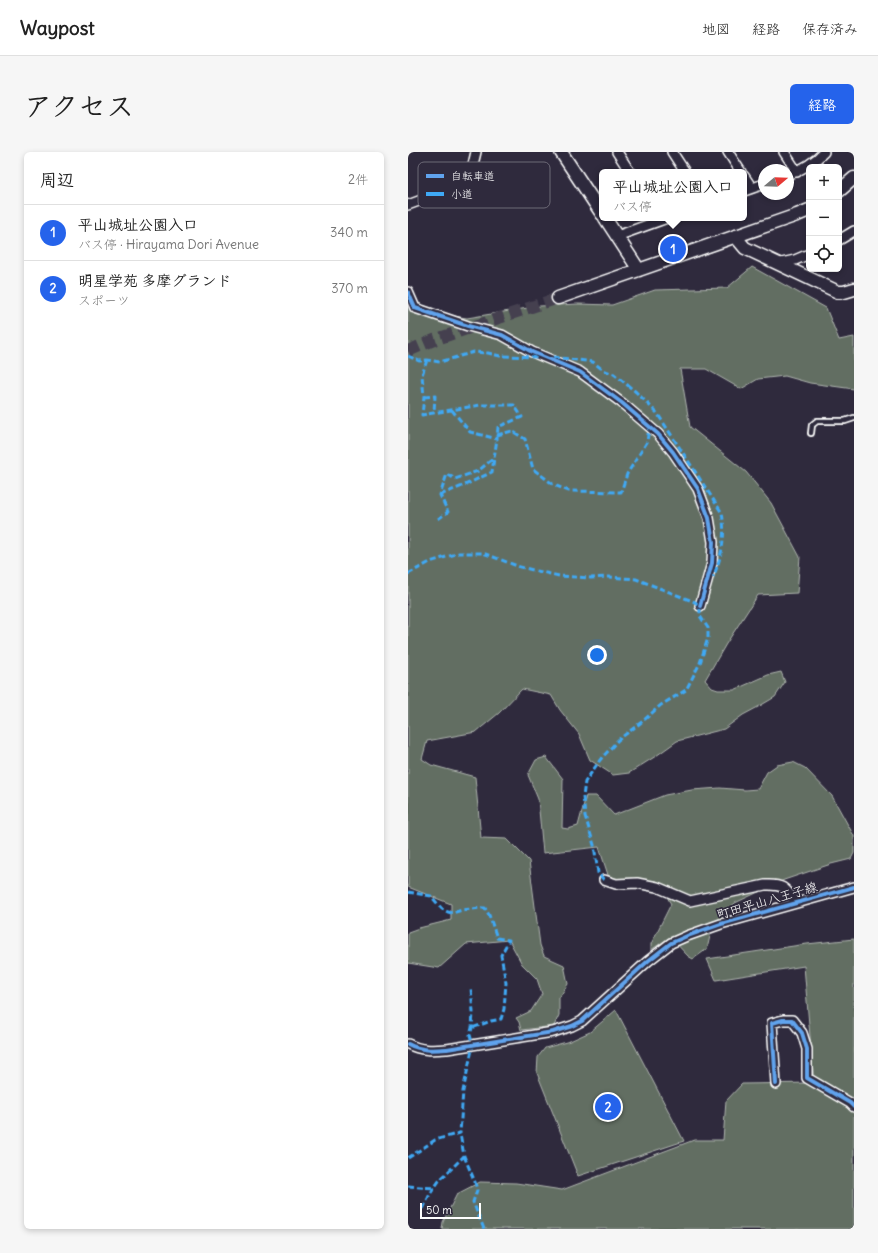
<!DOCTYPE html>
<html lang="ja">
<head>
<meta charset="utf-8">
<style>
  :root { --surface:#fff; --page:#f6f6f6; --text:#222; --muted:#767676; --line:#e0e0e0; --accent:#2563eb }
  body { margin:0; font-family:Delius,"Klee One",sans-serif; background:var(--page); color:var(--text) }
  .controls { position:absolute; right:12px; top:12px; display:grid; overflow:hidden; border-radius:6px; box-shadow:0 2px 6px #0003 }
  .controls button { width:36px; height:36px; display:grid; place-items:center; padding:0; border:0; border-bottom:1px solid var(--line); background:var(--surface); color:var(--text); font:20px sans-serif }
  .compass { position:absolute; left:350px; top:12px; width:36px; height:36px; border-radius:50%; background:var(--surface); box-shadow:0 2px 6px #0003; rotate:71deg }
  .scale { position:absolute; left:12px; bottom:10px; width:61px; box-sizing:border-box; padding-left:4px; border:2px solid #fff; border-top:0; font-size:11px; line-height:14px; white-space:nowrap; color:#fff; -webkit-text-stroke:3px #2f2a3d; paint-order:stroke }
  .you { position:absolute; left:189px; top:503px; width:14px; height:14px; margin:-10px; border:3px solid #fff; border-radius:50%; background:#1a73e8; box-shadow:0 0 0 6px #1a73e833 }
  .badge { display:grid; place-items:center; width:26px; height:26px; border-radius:50%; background:var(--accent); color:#fff; font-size:13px; font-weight:700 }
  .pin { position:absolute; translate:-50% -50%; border:2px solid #fff; box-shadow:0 1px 4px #0006 }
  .popup { position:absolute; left:191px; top:17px; width:148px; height:52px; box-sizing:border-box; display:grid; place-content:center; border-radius:6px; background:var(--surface); filter:drop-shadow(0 1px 3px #0005); font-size:13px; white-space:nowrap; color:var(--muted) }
  .popup b { font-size:15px; color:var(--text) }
  .popup::after { content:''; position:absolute; left:50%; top:100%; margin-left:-8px; border:8px solid transparent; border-top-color:var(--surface) }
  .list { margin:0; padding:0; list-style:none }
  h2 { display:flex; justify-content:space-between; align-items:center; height:52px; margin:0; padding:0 16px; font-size:17px }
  h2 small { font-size:13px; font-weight:400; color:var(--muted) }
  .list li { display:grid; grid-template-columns:26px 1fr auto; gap:12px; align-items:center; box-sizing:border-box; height:56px; padding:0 16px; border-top:1px solid var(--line) }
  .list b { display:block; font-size:15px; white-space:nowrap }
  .list p { margin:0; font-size:13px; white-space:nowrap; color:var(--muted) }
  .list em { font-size:13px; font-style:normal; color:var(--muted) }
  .icon { flex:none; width:22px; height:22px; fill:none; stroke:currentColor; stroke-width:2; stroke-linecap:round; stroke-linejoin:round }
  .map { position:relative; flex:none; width:446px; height:1077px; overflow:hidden; border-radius:6px }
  header { display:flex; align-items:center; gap:24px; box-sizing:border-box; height:56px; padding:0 20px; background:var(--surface); border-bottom:1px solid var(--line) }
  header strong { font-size:19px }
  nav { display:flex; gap:22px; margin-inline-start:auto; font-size:14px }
  .intro { display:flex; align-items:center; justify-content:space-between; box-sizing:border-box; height:96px; padding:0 24px }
  h1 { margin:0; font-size:28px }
  .button { padding:10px 18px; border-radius:6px; background:var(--accent); color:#fff; font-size:14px; font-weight:700 }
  main { display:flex; gap:24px; padding:0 24px }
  aside { flex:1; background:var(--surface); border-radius:6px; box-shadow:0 2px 6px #0003 }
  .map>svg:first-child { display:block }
  .green { fill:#626e62; stroke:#b0b6b0 }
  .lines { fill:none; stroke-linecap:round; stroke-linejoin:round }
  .secondary-tunnel { stroke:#443f50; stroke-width:12; stroke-dasharray:12 6; stroke-linecap:butt }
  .lane-casing { stroke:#fff; stroke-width:8 }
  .street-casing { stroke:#fff; stroke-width:12 }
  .secondary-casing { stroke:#fff; stroke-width:15 }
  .lane { stroke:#2f2a3d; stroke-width:4.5 }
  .street { stroke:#2f2a3d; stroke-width:9 }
  .secondary { stroke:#2f2a3d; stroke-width:12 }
  .quiet { stroke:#3fa9f5; stroke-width:3; stroke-dasharray:6 3; stroke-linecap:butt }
  .cycleway-casing { stroke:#2f2a3d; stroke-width:6 }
  .cycleway { stroke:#60a3ed; stroke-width:4 }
  .labels { text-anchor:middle; stroke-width:3.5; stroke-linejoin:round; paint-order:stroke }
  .street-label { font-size:13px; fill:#fff; stroke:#2f2a3d }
  .key { fill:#2f2a3d; stroke:#6d6a77; stroke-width:1 }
  .key-label { font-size:11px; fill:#fff }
</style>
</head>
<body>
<header>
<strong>Waypost</strong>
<nav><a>地図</a><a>経路</a><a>保存済み</a></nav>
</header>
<div class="intro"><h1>アクセス</h1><a class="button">経路</a></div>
<main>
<aside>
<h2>周辺<small>2件</small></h2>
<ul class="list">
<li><span class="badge">1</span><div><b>平山城址公園入口</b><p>バス停 · Hirayama Dori Avenue</p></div><em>340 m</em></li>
<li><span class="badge">2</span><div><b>明星学苑 多摩グランド</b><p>スポーツ</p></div><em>370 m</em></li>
</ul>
</aside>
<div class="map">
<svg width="446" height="1077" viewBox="0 0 446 1077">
  <rect width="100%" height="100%" fill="#2f2a3d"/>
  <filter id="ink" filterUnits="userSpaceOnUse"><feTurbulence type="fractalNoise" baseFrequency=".025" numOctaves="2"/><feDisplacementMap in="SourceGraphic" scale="8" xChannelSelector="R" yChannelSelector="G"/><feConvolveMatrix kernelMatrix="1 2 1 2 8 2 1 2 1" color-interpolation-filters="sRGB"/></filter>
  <g filter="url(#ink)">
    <path class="green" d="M344,115L418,156L431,188L446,185V237L402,231L377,224L350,227L333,237L298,217H272L282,275L338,320L363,351L392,405L389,441L350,443L318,492L297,528L304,536L310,538H326L360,523L373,520L377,530L367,545L350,555L335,563L316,577L269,589L248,604L221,621L205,623L182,608L171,582L152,558L143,543L114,537L91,561L68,580L19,589L14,607L23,613L67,625L73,686L99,687L121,709L132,793L136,804L156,813L160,832L151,846V863L146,874L113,878L111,870L108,866L123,859L134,842L129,827L114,812L101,788L58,792L31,816L0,811V780L11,776L43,768V752L0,735V143L25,161L59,166L132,154L170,152L204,153L247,138L319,136Z
      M138,605L155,627L154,676L160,677L170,674L178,644H188L206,663L257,643L284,638L312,636L337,638L350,637L359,620L369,613L385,610L397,616L424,644L446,684V701L443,707L423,712L376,728L327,751L312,766L305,771L299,797L285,807L280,804L262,785L243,798V792L263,752L251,730L201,726L191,695L135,701L130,647L120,623L128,608Z
      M446,787V1077H34L35,1070L49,1042L72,1030L108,1031L154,1038L286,988H315L318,949L334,932L406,931L396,814L308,828L299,807L399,792Z
      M208,858L276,989L170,1024L129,921L130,905L137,896L162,889L182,880Z"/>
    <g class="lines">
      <path class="secondary-tunnel" d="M0,199L26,188L150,146"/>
      <defs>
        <path id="lane" d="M403,281L404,273L409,269H437L446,266"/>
        <path id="street" d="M209,0L222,20
          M264,0L277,20
          M320,0L333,20
          M376,0L389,20
          M380,23C393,18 407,10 416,0
          M336,24L344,36
          M336,39L356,32
          M0,53L56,32L62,25L68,0
          M209,84L259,66
          M431,88L446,79
          M369,112L387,108L401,102
          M0,140L7,156L60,174L94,183L124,200L172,220L214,251L250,282L265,300L290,337L301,366L305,390L304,411L292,454
          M196,728L208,732L229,731L249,735L282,749L357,733C375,732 377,736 388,750
          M0,892C13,899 25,898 39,897L145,880L164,874L174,869L240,809L263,791L279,784L313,772L446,735
          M368,932L364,871L375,868H384L394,881L399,897V926L442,951L446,955"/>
        <path id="secondary" d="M153,0L194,62
          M431,39L446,26
          M197,66L231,118
          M327,84L337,96L430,140H436L446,137
          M150,146L389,63L401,58"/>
      </defs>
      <use href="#lane" class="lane-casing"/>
      <use href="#street" class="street-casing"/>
      <use href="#secondary" class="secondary-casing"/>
      <use href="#lane" class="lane"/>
      <use href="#street" class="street"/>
      <use href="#secondary" class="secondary"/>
      <path class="quiet" d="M0,204L11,209L19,208L32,210L66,200L80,201L92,204L129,205
        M145,205L185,210L195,218L206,222L228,240L249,261L314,361C318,383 314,405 305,425
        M19,208L14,223L16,245L14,263L73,253H106L114,265L90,275L89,287L62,280L43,257
        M16,245L27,244L26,260
        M89,283L104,279L117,287L125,317L146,333L161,339L213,340L219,322L239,290L241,275
        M32,343L57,333L84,320L86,306
        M30,367L40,360L32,343L39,322L47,327L70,319L86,306L89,287
        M0,422L22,410L51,401H75L112,415L151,424L183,426L201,425L228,427L287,450L292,454
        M196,728L190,721L186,693L177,664L175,645L177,630L192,608L210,588L235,569L253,553L278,538L292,511L300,486V476L292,464V454L293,451
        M0,740L23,744L34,757L40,760L44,761L54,758L73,756H77L81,763L89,786L101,788L93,803L98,831L96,857L93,867L83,869L64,876
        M56,1004L67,1030L69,1038L65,1050L76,1077
        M0,1006L27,988L52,981L55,939L65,893L62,883L64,876L65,860L63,836
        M0,1034L26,1036
        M15,1057L22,1042L31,1029L56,1004L52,981"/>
      <defs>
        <path id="cycleway" d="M0,140L7,156L60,174L94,183L124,200L172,220L214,251L250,282L265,300L290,337L301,366L305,390L304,411L292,454
          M0,892C13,899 25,898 39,897L145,880L164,874L174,869L240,809L263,791L279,784L313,772L446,735
          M368,932L364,871L375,868H384L394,881L399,897V926L442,951L446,955"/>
      </defs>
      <use href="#cycleway" class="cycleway-casing"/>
      <use href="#cycleway" class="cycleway"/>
    </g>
  </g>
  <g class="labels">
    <g class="street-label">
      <text transform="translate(359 748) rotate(-16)" y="5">町田平山八王子線</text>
    </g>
  </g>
  <rect x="10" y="10" width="132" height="46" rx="6" class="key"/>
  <rect x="18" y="22" width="18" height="4" fill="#60a3ed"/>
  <rect x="18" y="40" width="18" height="4" fill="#3fa9f5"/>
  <g class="key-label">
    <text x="43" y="28">自転車道</text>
    <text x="43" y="46">小道</text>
  </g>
</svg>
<div class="controls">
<button>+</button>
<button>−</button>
<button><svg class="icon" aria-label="locate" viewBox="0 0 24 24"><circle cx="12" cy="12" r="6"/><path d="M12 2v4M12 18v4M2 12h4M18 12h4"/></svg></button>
</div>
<svg class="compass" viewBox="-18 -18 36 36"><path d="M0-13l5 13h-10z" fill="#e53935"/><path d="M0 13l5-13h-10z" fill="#767676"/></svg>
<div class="scale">50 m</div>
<div class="you"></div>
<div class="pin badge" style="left:265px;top:97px">1</div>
<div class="popup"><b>平山城址公園入口</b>バス停</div>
<div class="pin badge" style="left:200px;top:955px">2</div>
</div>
</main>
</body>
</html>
